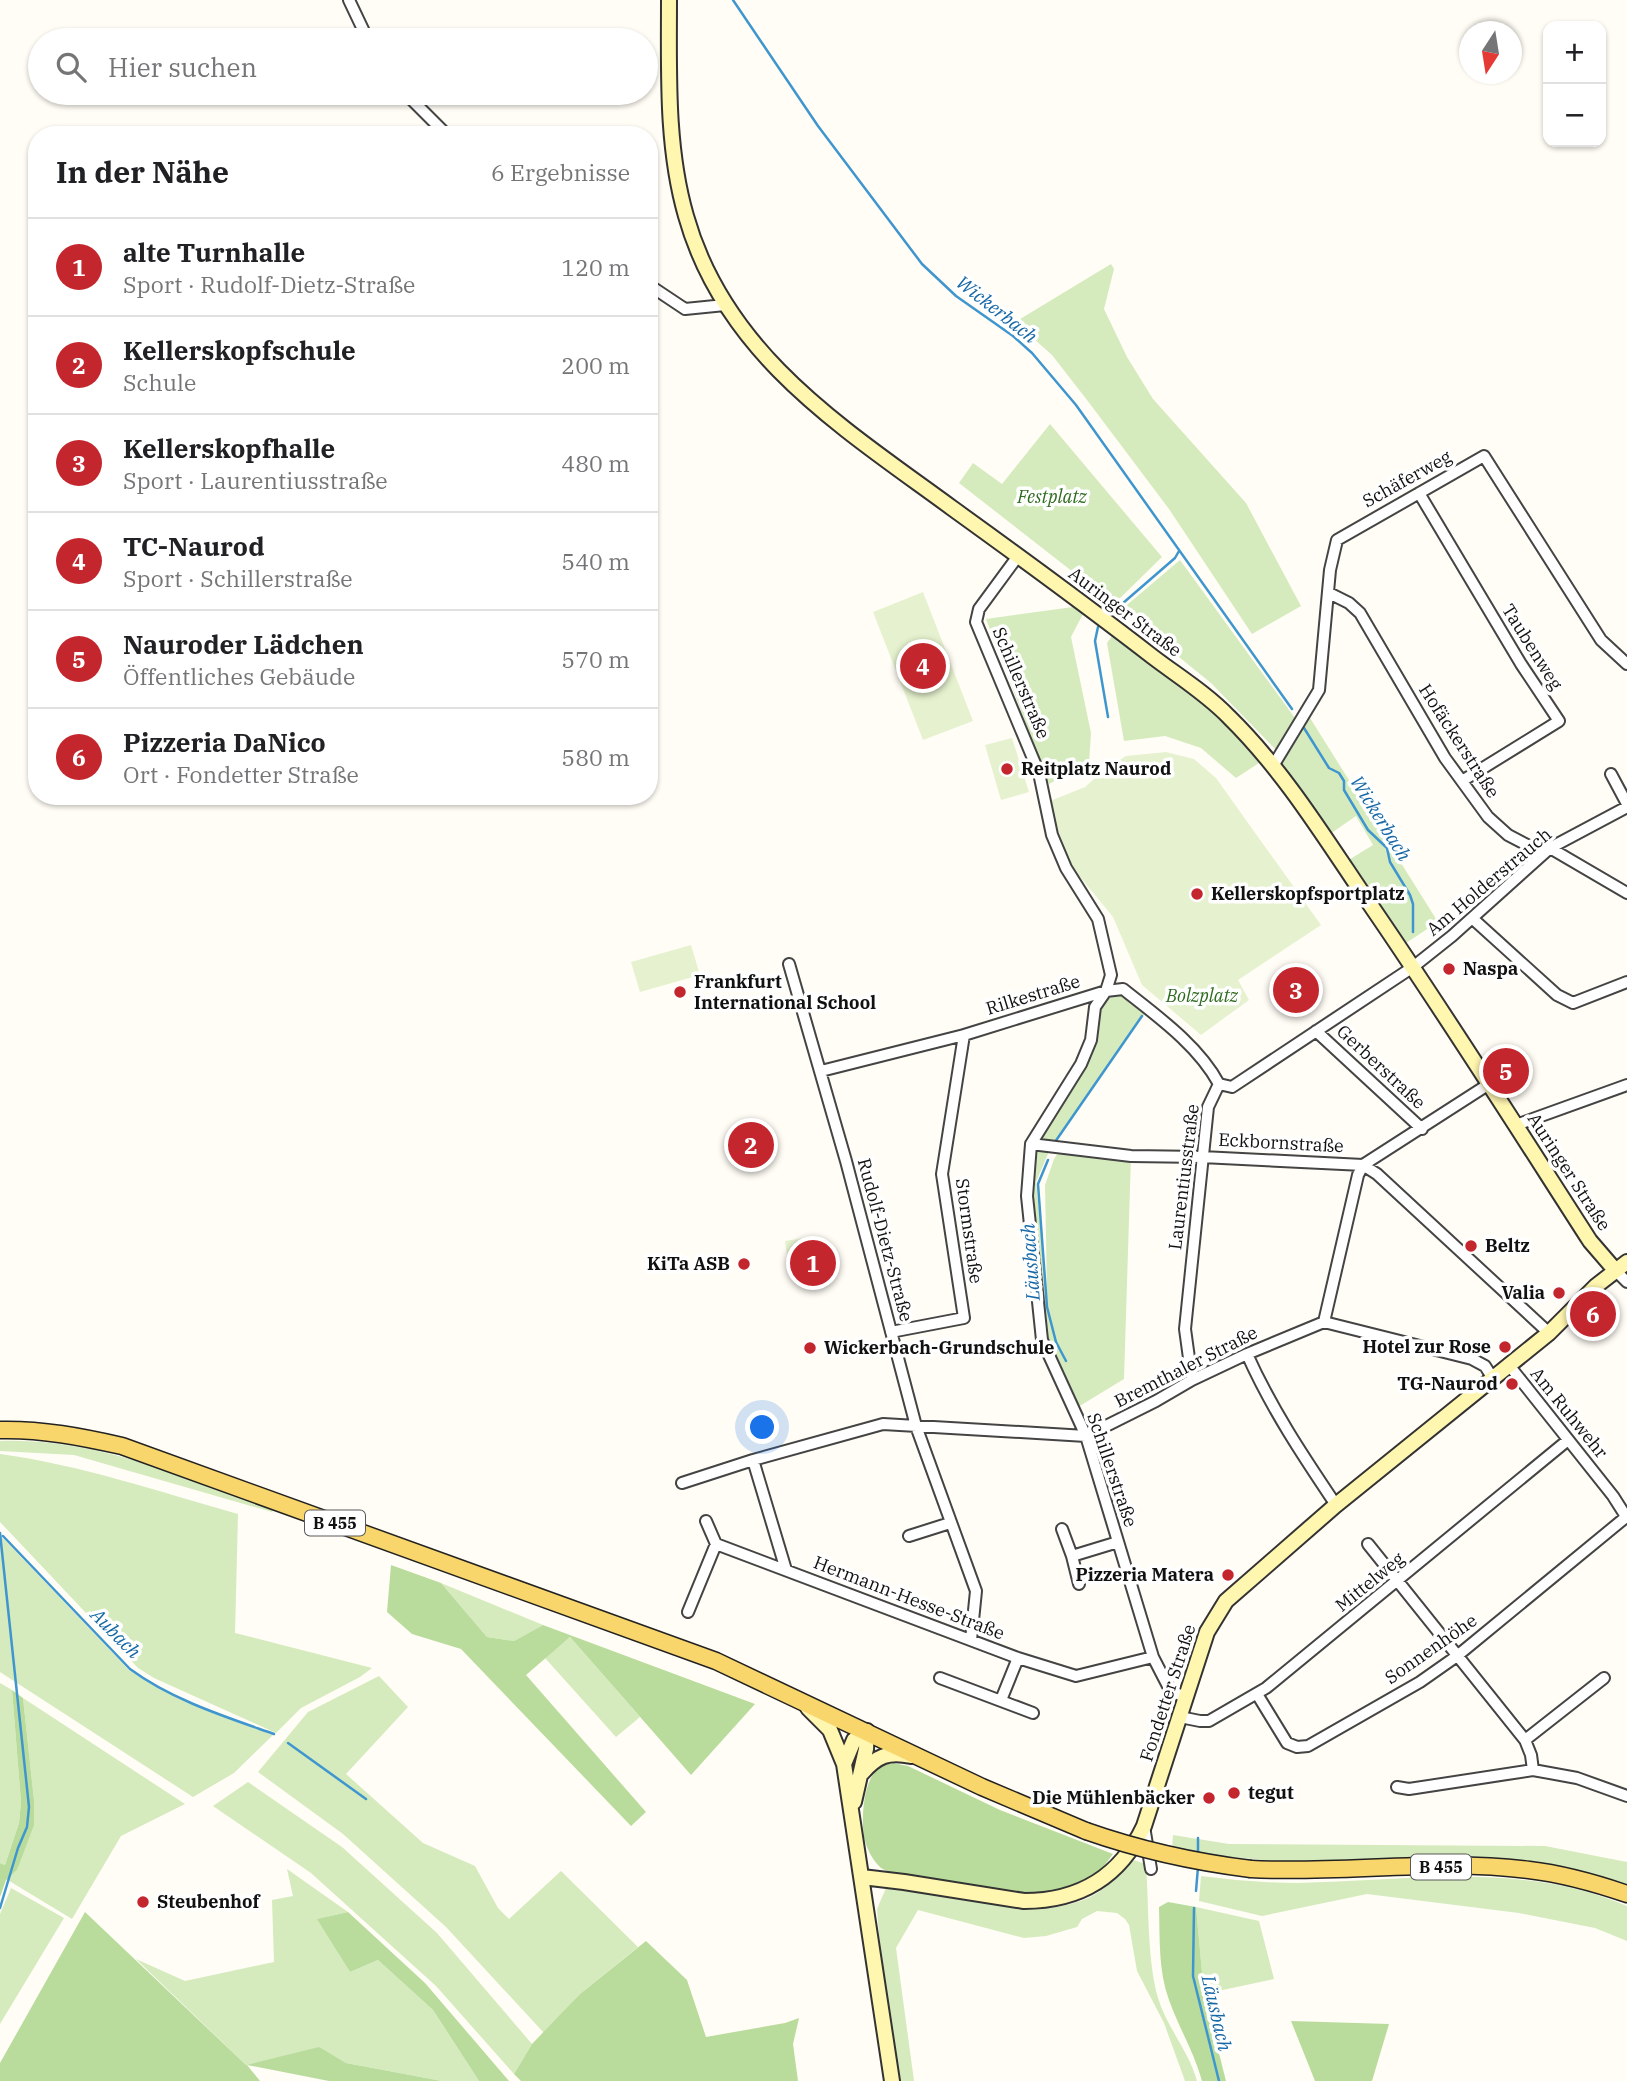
<!DOCTYPE html>
<html lang="de">
<head>
<meta charset="utf-8">
<style>
  :root { --surface:#fff; --page:#f6f6f6; --text:#202124; --muted:#757577; --line:#e0e0e0; --accent:#c4262e }
  body { margin:0; font-family:"IBM Plex Serif",serif; background:var(--page); color:var(--text) }
  .controls { position:absolute; right:21px; top:21px; display:grid; overflow:hidden; border-radius:14px; box-shadow:0 2px 5px #0004 }
  .controls button { width:63px; height:63px; display:grid; place-items:center; padding:0; border:0; border-bottom:2px solid var(--line); background:var(--surface); color:var(--text); font:35px sans-serif }
  .compass { position:absolute; left:1459px; top:21px; width:63px; height:63px; border-radius:50%; background:var(--surface); box-shadow:0 2px 5px #0004; rotate:192deg }
  .you { position:absolute; left:763px; top:1428px; width:24px; height:24px; margin:-18px; border:5px solid #fff; border-radius:50%; background:#1a73e8; box-shadow:0 0 0 10px #1a73e833 }
  .badge { display:grid; place-items:center; width:46px; height:46px; border-radius:50%; background:var(--accent); color:#fff; font-size:23px; font-weight:700 }
  .pin { position:absolute; translate:-50% -50%; border:4px solid #fff; box-shadow:0 2px 7px #0006 }
  .list { margin:0; padding:0; list-style:none }
  h2 { display:flex; justify-content:space-between; align-items:center; height:91px; margin:0; padding:0 28px; font-size:30px }
  h2 small { font-size:23px; font-weight:400; color:var(--muted) }
  .list li { display:grid; grid-template-columns:46px 1fr auto; gap:21px; align-items:center; box-sizing:border-box; height:98px; padding:0 28px; border-top:2px solid var(--line) }
  .list b { display:block; font-size:26px; white-space:nowrap }
  .list p { margin:0; font-size:23px; white-space:nowrap; color:var(--muted) }
  .list em { font-size:23px; font-style:normal; color:var(--muted) }
  .icon { flex:none; width:38px; height:38px; fill:none; stroke:currentColor; stroke-width:2; stroke-linecap:round; stroke-linejoin:round }
  .map { position:relative; flex:none; width:1627px; height:2081px; overflow:hidden }
  .search { position:absolute; background:var(--surface); box-shadow:0 2px 5px #0004; left:28px; top:28px; width:630px; height:77px; display:flex; align-items:center; gap:18px; box-sizing:border-box; padding:0 24px; border-radius:38px; color:var(--muted); font-size:26px }
  .panel { position:absolute; background:var(--surface); box-shadow:0 2px 5px #0004; left:28px; top:126px; width:630px; height:679px; border-radius:28px }
  .map>svg:first-child { display:block }
  .green { fill:#d5ebbd }
  .forest { fill:#b9dc9c }
  .pitch { fill:#e6f2cf }
  .lines { fill:none; stroke-linecap:round; stroke-linejoin:round }
  .stream { stroke:#3f96cf; stroke-width:2.5 }
  .street-casing { stroke:#444; stroke-width:14 }
  .secondary-casing { stroke:#333; stroke-width:18 }
  .primary-casing { stroke:#222; stroke-width:19 }
  .street { stroke:#fff; stroke-width:10 }
  .secondary { stroke:#fff6b0; stroke-width:14 }
  .primary { stroke:#f9d66b; stroke-width:16 }
  .primary-bridge-casing { stroke:#222; stroke-width:19; stroke-linecap:butt }
  .primary-bridge { stroke:#f9d66b; stroke-width:16 }
  .poi-dot { fill:#c4262e; stroke:#fff; stroke-width:2.5 }
  .labels { text-anchor:middle; stroke-width:7; stroke-linejoin:round; paint-order:stroke }
  .shield { fill:#fff; stroke:#585858; stroke-width:2 }
  .shield-label { font-size:16px; font-weight:bold; fill:#111 }
  .street-label { font-size:18px; fill:#111; stroke:#fff }
  .park-label { font-size:18px; font-style:italic; fill:#2f6b1f; stroke:#fff }
  .poi-label { font-size:18px; font-weight:bold; fill:#111; stroke:#fff; text-anchor:start }
  .water-label { font-size:19px; font-style:italic; fill:#1768a6; stroke:#fff }
</style>
</head>
<body>
<div class="map">
<svg width="1627" height="2081" viewBox="0 0 1627 2081">
  <rect width="100%" height="100%" fill="#fffdf5"/>
  <path class="green" d="M1111,264L1114,269L1104,309L1127,357L1153,399L1246,503L1301,606L1252,634L1169,509L1087,400L1052,355L1015,322Z
    M1050,424L1162,557L1114,604L959,483L973,463L1002,484Z
    M1180,560L1295,718L1277,751L1211,683L1121,610Z
    M1073,607L1083,614L1071,637L1091,733L1089,763L1049,784L986,619Z
    M1112,636L1221,717L1262,761L1236,778L1201,748L1165,736L1124,741L1107,643Z
    M1310,718L1438,922L1406,943L1347,861L1373,845L1356,816L1330,834L1295,782L1278,764L1301,726Z
    M1123,989L1148,1009L1050,1149L1036,1182L1047,1292L1045,1185L1054,1159L1061,1149L1131,1156L1124,1379L1073,1410L1042,1340L1027,1196L1031,1144L1081,1064L1095,1007L1106,991Z
    M0,1441C95,1437 186,1478 274,1508L272,1512L74,1455L0,1451Z
    M0,1454C81,1465 160,1492 238,1514L235,1633L372,1668L360,1677L301,1708L276,1733L154,1678L138,1668L0,1522Z
    M0,1535L129,1670C172,1700 225,1717 273,1735L234,1773L193,1797L0,1672Z
    M441,1583L543,1625L514,1641L487,1637Z
    M570,1637L640,1717L616,1737L545,1658Z
    M379,1676L408,1707L346,1774L423,1843L475,1866L498,1908L509,1919L561,1871L638,1947L580,1994L544,2033L446,1927L343,1834L258,1772L308,1712Z
    M0,1683L12,1690L21,1802L19,1823L5,1865L0,1863Z
    M23,1698L185,1804L121,1836L72,1919L6,1879L17,1870L34,1800Z
    M248,1782L342,1847L437,1933L532,2044L514,2074L436,1986L311,1873L213,1806Z
    M1173,1835L1229,1844L1545,1846L1627,1862V1885L1600,1876L1553,1865L1499,1860L1283,1862L1223,1856L1172,1849Z
    M1133,1860L1146,1864C1149,1904 1147,1960 1158,1998C1167,2028 1189,2051 1197,2081H1185L1164,2023L1137,1971L1129,1925L1125,1919L1117,1913L1097,1911L1082,1919L1077,1927L1046,1936L1024,1938L918,1910L896,1948L914,2081H900L880,1948L877,1909L886,1888C952,1889 1024,1926 1088,1898C1106,1890 1120,1874 1133,1860Z
    M287,1869L348,1912L318,1919L350,1972L378,1960L433,2010L479,2081H442L346,2063L319,2048L246,2065L136,1959L185,1981L274,1962L272,1900L293,1896Z
    M1201,1876C1233,1880 1265,1883 1298,1883C1406,1881 1525,1861 1627,1906V1941L1595,1928L1519,1913L1367,1894L1262,1916L1199,1901Z
    M11,1888L64,1918L0,2024V1914Z
    M1196,1907L1259,1921L1274,1979L1204,1994Z"/>
  <path class="forest" d="M391,1565L441,1583L487,1637L514,1641L543,1625L755,1704L691,1775L570,1637L526,1675L646,1812L631,1826L461,1649L412,1634L387,1612Z
    M12,1690L23,1698L34,1800V1825L17,1870L6,1880L0,1897V1863L5,1865L19,1823L21,1802Z
    M893,1763L908,1766L1000,1810L1113,1854L1100,1871L1079,1884L1066,1890L1029,1895L899,1874C892,1872 883,1871 879,1866C872,1859 866,1847 864,1837C861,1819 863,1775 882,1766C885,1764 889,1764 893,1763Z
    M1168,1902L1196,1907L1204,1994L1226,2081H1202C1194,2052 1179,2028 1169,2000C1158,1970 1160,1939 1159,1907Z
    M85,1912L246,2065L319,2047L346,2063L442,2081H329L247,2065L260,2081H0V2063Z
    M348,1912L425,1983L509,2081H479L433,2010L378,1960L350,1972L317,1919Z
    M646,1941L687,1980L706,2037L785,2023L799,2018L793,2044L798,2081H521L514,2074L532,2044L580,1994Z
    M1291,2021L1389,2024L1372,2081H1315Z"/>
  <path class="pitch" d="M923,592L973,721L923,740L873,612Z
    M1012,738L1029,792L1001,800L985,745Z
    M1166,752L1194,759L1216,778L1321,925L1238,980L1249,1000L1201,1035L1142,985L1113,917L1076,872L1063,850L1055,826L1050,801L1085,787L1105,769L1126,756Z
    M691,945L700,975L640,992L631,962Z
    M817,1236L819,1250L787,1255L785,1241Z"/>
  <g class="lines">
    <path class="stream" d="M733,0L818,126L922,264L956,296L1013,336L1032,353L1076,405L1292,709
      M1115,610L1175,558L1179,551
      M1098,627L1095,641L1108,717
      M1304,728L1329,768L1339,773L1344,781V790L1368,830L1387,848L1390,862L1410,895L1413,904V932
      M1055,1142L1142,1016
      M1048,1160L1038,1184L1047,1307L1056,1342L1066,1361
      M0,1533L29,1807L27,1827L18,1848L0,1908
      M3,1536L130,1669C172,1700 226,1717 274,1734
      M288,1743L366,1799
      M1198,1838V1853
      M1196,1891L1198,1867
      M1194,1908L1193,1976L1219,2081"/>
    <defs>
      <path id="street" d="M349,0L368,40
        M405,93L447,135
        M649,285L685,309L725,305
        M1419,493L1521,664L1559,721L1462,781
        M1018,556L979,609L976,622L1039,773L1052,835L1066,868L1098,919L1111,975L1106,991L1095,1007L1091,1040L1081,1064L1031,1144L1027,1196L1042,1340L1086,1436L1153,1657L1170,1690L1186,1698
        M1329,593L1349,603L1360,613L1445,758L1488,817L1508,835L1529,846L1550,848L1627,893
        M1273,766L1319,690L1330,570L1337,540L1484,456L1601,640L1627,664
        M1611,774L1627,804
        M1472,918L1557,995L1573,1003L1627,982
        M789,964L846,1161L916,1426L976,1591L971,1640
        M1316,1031L1422,1129
        M821,1071L964,1035L1106,991L1123,989C1157,1016 1198,1045 1219,1084
        M1219,1084L1232,1087L1413,967L1452,936L1550,848L1627,807
        M1516,1125L1627,1085
        M1031,1144L1131,1156L1202,1157L1363,1165L1377,1174L1549,1333
        M1615,1270L1627,1282
        M1324,1322L1358,1175L1363,1165L1489,1084
        M891,1332L964,1318L942,1174L964,1035
        M1247,1354C1271,1408 1303,1456 1336,1505
        M1508,1364L1613,1496L1627,1518
        M1192,1380L1185,1329L1208,1107L1219,1084
        M753,1460L786,1570
        M682,1483L753,1460L883,1424L1086,1436L1156,1401L1192,1380L1247,1354L1324,1322L1472,1359L1485,1366L1492,1377
        M706,1521L716,1544L1018,1658L1076,1676L1153,1657
        M1062,1529L1072,1556L1118,1542
        M909,1536L950,1523
        M1368,1544L1525,1740L1531,1755L1533,1770
        M1072,1556L1079,1584
        M688,1612L716,1544
        M940,1678L1033,1713
        M1257,1694L1287,1743L1297,1747L1308,1746L1420,1682L1457,1656L1626,1517
        M1001,1700L1018,1658
        M1180,1717L1200,1721H1209L1266,1688L1568,1440
        M1525,1740L1604,1678
        M1397,1787L1409,1789L1533,1770L1577,1778L1627,1796
        M1144,1826L1151,1869"/>
      <path id="secondary" d="M669,0C669,72 666,147 686,216C725,355 843,428 952,508C1020,557 1087,606 1153,657C1178,676 1207,694 1229,717C1283,770 1323,835 1365,897C1443,1010 1516,1126 1590,1241L1615,1270
        M808,1708L830,1730L844,1764L892,2081
        M844,1764L854,1740L867,1731
        M862,1773C877,1756 888,1751 911,1756
        M854,1802L866,1749L867,1731
        M862,1877L904,1882L1024,1901C1080,1901 1120,1877 1144,1826L1207,1632L1226,1601L1336,1505L1549,1333L1596,1286L1627,1262"/>
      <path id="primary" d="M0,1430C42,1429 82,1437 122,1446L716,1661L982,1787L1086,1831
        M1251,1869C1343,1874 1439,1858 1529,1870C1563,1874 1595,1883 1627,1894"/>
    </defs>
    <use href="#street" class="street-casing"/>
    <use href="#secondary" class="secondary-casing"/>
    <use href="#primary" class="primary-casing"/>
    <use href="#street" class="street"/>
    <use href="#secondary" class="secondary"/>
    <use href="#primary" class="primary"/>
    <defs>
      <path id="primary-bridge" d="M1086,1831C1140,1850 1194,1862 1251,1869"/>
    </defs>
    <use href="#primary-bridge" class="primary-bridge-casing"/>
    <use href="#primary-bridge" class="primary-bridge"/>
  </g>
  <g class="poi-dot">
    <circle cx="1007" cy="769" r="7"/>
    <circle cx="1197" cy="894" r="7"/>
    <circle cx="1449" cy="969" r="7"/>
    <circle cx="680" cy="992" r="7"/>
    <circle cx="1471" cy="1246" r="7"/>
    <circle cx="744" cy="1264" r="7"/>
    <circle cx="1559" cy="1293" r="7"/>
    <circle cx="1505" cy="1347" r="7"/>
    <circle cx="810" cy="1348" r="7"/>
    <circle cx="1512" cy="1384" r="7"/>
    <circle cx="1228" cy="1575" r="7"/>
    <circle cx="1234" cy="1793" r="7"/>
    <circle cx="1209" cy="1798" r="7"/>
    <circle cx="143" cy="1902" r="7"/>
  </g>
  <g class="labels">
    <g class="shield">
      <rect x="305" y="1510.5" width="60" height="25" rx="5"/>
      <rect x="1411" y="1854.5" width="60" height="25" rx="5"/>
    </g>
    <g class="shield-label">
      <text x="335" y="1529">B 455</text>
      <text x="1441" y="1873">B 455</text>
    </g>
    <g class="street-label">
      <text transform="translate(1407 479) rotate(-29)" y="6">Schäferweg</text>
      <text transform="translate(1125 612) rotate(37)" y="6">Auringer Straße</text>
      <text transform="translate(1532 647) rotate(58)" y="6">Taubenweg</text>
      <text transform="translate(1021 683) rotate(67)" y="6">Schillerstraße</text>
      <text transform="translate(1459 741) rotate(57)" y="6">Hofäckerstraße</text>
      <text transform="translate(1489 882) rotate(-40)" y="6">Am Holderstrauch</text>
      <text transform="translate(1033 995) rotate(-17)" y="6">Rilkestraße</text>
      <text transform="translate(1381 1067) rotate(43)" y="6">Gerberstraße</text>
      <text transform="translate(1281 1143) rotate(3)" y="6">Eckbornstraße</text>
      <text transform="translate(1569 1172) rotate(57)" y="6">Auringer Straße</text>
      <text transform="translate(1184 1177) rotate(-83)" y="6">Laurentiusstraße</text>
      <text transform="translate(969 1231) rotate(82)" y="6">Stormstraße</text>
      <text transform="translate(885 1240) rotate(75)" y="6">Rudolf-Dietz-Straße</text>
      <text transform="translate(1186 1367) rotate(-27)" y="6">Bremthaler Straße</text>
      <text transform="translate(1569 1413) rotate(51)" y="6">Am Ruhwehr</text>
      <text transform="translate(1112 1470) rotate(71)" y="6">Schillerstraße</text>
      <text transform="translate(1370 1582) rotate(-39)" y="6">Mittelweg</text>
      <text transform="translate(909 1598) rotate(21)" y="6">Hermann-Hesse-Straße</text>
      <text transform="translate(1431 1649) rotate(-35)" y="6">Sonnenhöhe</text>
      <text transform="translate(1168 1693) rotate(-72)" y="6">Fondetter Straße</text>
    </g>
    <g class="park-label">
      <text x="1052" y="503">Festplatz</text>
      <text x="1202" y="1002">Bolzplatz</text>
    </g>
    <g class="poi-label">
      <text x="1021" y="775">Reitplatz Naurod</text>
      <text x="1211" y="900">Kellerskopfsportplatz</text>
      <text x="1463" y="975">Naspa</text>
      <text x="694" y="988">Frankfurt<tspan x="694" dy="21">International School</tspan></text>
      <text x="1485" y="1252">Beltz</text>
      <text x="730" y="1270" text-anchor="end">KiTa ASB</text>
      <text x="1545" y="1299" text-anchor="end">Valia</text>
      <text x="1491" y="1353" text-anchor="end">Hotel zur Rose</text>
      <text x="824" y="1354">Wickerbach-Grundschule</text>
      <text x="1498" y="1390" text-anchor="end">TG-Naurod</text>
      <text x="1214" y="1581" text-anchor="end">Pizzeria Matera</text>
      <text x="1248" y="1799">tegut</text>
      <text x="1195" y="1804" text-anchor="end">Die Mühlenbäcker</text>
      <text x="157" y="1908">Steubenhof</text>
    </g>
    <g class="water-label">
      <text transform="translate(997 309) rotate(38)" y="7">Wickerbach</text>
      <text transform="translate(1381 818) rotate(58)" y="7">Wickerbach</text>
      <text transform="translate(1030 1262) rotate(-94)" y="7">Läusbach</text>
      <text transform="translate(116 1633) rotate(45)" y="7">Aubach</text>
      <text transform="translate(1217 2013) rotate(77)" y="7">Läusbach</text>
    </g>
  </g>
</svg>
<div class="controls">
<button>+</button>
<button>−</button>
</div>
<svg class="compass" viewBox="-18 -18 36 36"><path d="M0-13l5 13h-10z" fill="#e53935"/><path d="M0 13l5-13h-10z" fill="#757577"/></svg>
<div class="you"></div>
<div class="pin badge" style="left:813px;top:1263px">1</div>
<div class="pin badge" style="left:751px;top:1145px">2</div>
<div class="pin badge" style="left:1296px;top:990px">3</div>
<div class="pin badge" style="left:923px;top:666px">4</div>
<div class="pin badge" style="left:1506px;top:1071px">5</div>
<div class="pin badge" style="left:1593px;top:1314px">6</div>
<div class="search"><svg class="icon" aria-label="search" viewBox="0 0 24 24"><circle cx="10" cy="10" r="6"/><path d="M15 15l6 6"/></svg>Hier suchen</div>
<section class="panel">
<h2>In der Nähe<small>6 Ergebnisse</small></h2>
<ul class="list">
<li><span class="badge">1</span><div><b>alte Turnhalle</b><p>Sport · Rudolf-Dietz-Straße</p></div><em>120 m</em></li>
<li><span class="badge">2</span><div><b>Kellerskopfschule</b><p>Schule</p></div><em>200 m</em></li>
<li><span class="badge">3</span><div><b>Kellerskopfhalle</b><p>Sport · Laurentiusstraße</p></div><em>480 m</em></li>
<li><span class="badge">4</span><div><b>TC-Naurod</b><p>Sport · Schillerstraße</p></div><em>540 m</em></li>
<li><span class="badge">5</span><div><b>Nauroder Lädchen</b><p>Öffentliches Gebäude</p></div><em>570 m</em></li>
<li><span class="badge">6</span><div><b>Pizzeria DaNico</b><p>Ort · Fondetter Straße</p></div><em>580 m</em></li>
</ul>
</section>
</div>
</body>
</html>
